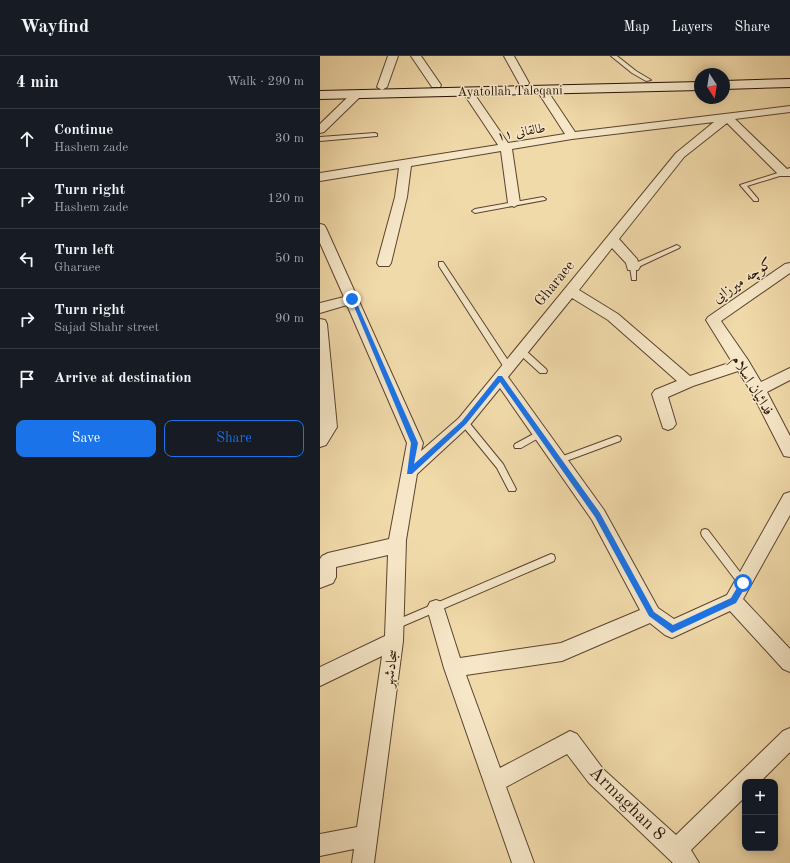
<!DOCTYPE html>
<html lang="en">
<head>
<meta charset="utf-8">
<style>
  :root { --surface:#171b24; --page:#20242c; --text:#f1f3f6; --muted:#9ea1a6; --line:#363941; --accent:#1a73e8 }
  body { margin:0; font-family:"Old Standard TT",Amiri,serif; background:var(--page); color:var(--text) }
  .controls { position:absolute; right:12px; bottom:12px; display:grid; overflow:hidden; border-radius:8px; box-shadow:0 2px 10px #0003 }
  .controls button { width:36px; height:36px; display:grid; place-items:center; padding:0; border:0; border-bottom:1px solid var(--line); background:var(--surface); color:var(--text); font:20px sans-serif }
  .compass { position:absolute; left:374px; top:12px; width:36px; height:36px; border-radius:50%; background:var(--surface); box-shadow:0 2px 10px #0003; rotate:168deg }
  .stop { position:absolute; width:12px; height:12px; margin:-9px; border:3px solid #1a73e8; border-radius:50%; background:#fff }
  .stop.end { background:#1a73e8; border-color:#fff; box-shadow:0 1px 4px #0008 }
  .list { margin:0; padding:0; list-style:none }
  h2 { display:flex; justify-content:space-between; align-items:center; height:52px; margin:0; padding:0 16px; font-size:17px }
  h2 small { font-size:13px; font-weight:400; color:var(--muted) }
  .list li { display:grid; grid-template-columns:26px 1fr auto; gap:12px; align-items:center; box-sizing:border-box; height:60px; padding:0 16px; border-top:1px solid var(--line) }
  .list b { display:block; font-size:15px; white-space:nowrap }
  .list p { margin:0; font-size:13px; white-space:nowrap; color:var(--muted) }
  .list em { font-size:13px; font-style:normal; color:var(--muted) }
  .actions { display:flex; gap:8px; padding:12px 16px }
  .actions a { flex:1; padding:9px 0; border:1px solid var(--accent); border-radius:8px; text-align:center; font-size:14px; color:var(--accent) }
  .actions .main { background:var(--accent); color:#fff }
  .icon { flex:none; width:22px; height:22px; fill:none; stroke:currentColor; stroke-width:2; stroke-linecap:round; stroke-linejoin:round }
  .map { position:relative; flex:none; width:470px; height:807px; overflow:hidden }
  header { display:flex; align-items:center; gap:24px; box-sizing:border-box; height:56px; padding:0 20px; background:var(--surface); border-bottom:1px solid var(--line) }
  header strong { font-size:19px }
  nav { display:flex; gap:22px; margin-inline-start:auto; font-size:14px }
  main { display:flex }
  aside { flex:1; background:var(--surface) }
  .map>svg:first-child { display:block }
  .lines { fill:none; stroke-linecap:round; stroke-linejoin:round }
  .service-casing { stroke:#5a432f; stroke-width:2 }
  .minor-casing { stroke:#5a432f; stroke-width:2 }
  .secondary-casing { stroke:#281106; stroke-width:2 }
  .service { fill:#f6e7c8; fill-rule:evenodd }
  .minor { fill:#f6e7c8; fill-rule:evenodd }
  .secondary { fill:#f6e7c8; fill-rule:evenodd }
  .route { fill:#1a73e8 }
  .labels { text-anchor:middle; stroke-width:3; stroke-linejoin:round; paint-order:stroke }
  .far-street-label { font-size:13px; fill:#281106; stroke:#f6e7c8 }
  .street-label { font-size:15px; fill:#281106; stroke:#f6e7c8 }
  .near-street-label { font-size:18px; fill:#281106; stroke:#f6e7c8 }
</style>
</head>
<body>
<header>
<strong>Wayfind</strong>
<nav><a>Map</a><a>Layers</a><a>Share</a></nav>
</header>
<main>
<aside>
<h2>4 min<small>Walk · 290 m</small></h2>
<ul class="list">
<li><svg class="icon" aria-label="ahead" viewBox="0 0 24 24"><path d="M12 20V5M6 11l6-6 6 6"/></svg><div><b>Continue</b><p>Hashem zade</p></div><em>30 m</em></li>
<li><svg class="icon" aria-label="right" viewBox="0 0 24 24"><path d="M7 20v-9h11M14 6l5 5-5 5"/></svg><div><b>Turn right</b><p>Hashem zade</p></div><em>120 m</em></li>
<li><svg class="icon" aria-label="left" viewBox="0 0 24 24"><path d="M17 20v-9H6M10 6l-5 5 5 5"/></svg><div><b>Turn left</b><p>Gharaee</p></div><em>50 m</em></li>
<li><svg class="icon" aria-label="right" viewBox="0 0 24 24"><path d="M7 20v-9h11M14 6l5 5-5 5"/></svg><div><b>Turn right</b><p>Sajad Shahr street</p></div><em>90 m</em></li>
<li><svg class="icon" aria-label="arrive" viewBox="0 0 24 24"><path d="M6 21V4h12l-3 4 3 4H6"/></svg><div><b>Arrive at destination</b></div></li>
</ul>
<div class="actions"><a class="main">Save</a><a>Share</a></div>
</aside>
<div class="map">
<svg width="470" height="807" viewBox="0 0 470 807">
  <rect width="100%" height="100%" fill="#f1daaa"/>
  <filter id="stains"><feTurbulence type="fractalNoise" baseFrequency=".005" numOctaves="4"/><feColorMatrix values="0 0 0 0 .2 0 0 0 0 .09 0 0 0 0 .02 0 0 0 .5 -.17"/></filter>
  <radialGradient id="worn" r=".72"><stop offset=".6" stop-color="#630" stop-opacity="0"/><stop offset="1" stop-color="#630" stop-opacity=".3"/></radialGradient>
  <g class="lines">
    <defs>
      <path id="service" d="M291,0H297L316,15L331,24L326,25L312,17Z
        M55,77L57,78V80L0,85V81Z
        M464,115L466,116V118L427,130L438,143V145H434L420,129Z
        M223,141L226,143L225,144L155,157L152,155L155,153Z
        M357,189L360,191L359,192L316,212V224H312L310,211L311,209Z
        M119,206H123L191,309L192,311L191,313H185L119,210Z
        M201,292L204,293L226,313L227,315L226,317H220L198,297L197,295L198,293Z
        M144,363L147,364L183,408L196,433L195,435H189L177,412L141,368L140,366Z
        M219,375L222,376L223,378L222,380L201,392H195L194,390L195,388Z
        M297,380L300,381L301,383L300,385L238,408L235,407L234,405L235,403Z
        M385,473L388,474L426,524L427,527L426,530L423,531L420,530L382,480L381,477L382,474Z
        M231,498L234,499L235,502L234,505L78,572L75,573L72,572L70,569L72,566Z"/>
      <path id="minor" d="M68,0H78L67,31L62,34L57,31Z
        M91,0H101L121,29L120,31H112Z
        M184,0H194L209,27L208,29H200Z
        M221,30L225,31L255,76L470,50V56L415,63L467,113L470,112V120H460L407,67L364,101L299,183L317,203L320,211L318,214H308L306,207L292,192L259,234L298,258L370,320L412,306L386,264L388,261L465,208L470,207V217L401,265L428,304L441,326L470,312V324L447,336L470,380V401L464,400L432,337L418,315L373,330L348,341L356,368L353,372L348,374L343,372L332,338L335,334L357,325L288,264L252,242L188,321L284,454L338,552L354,563L407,539L464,438L470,436V459L423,543L470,593V616L463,613L410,555L352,582L345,579L330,567L242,605L146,619L180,712L250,675L257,678L283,713L356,779L463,675L470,672V696L440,726H425V741L371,794L379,807H353L269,727L247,698L186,731L214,807H192L124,612L107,552L110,546L116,544L122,546L140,602L241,587L320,554L272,464L180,332L149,370L97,418L86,484L83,585L54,807H32L34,793L0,800V778L37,771L62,600L0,630V611L65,580L68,499L16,511V521L13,527L0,532V503L2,500L8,497L69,483L87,387L27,249L0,257V247L24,241L0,187V168L4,169L6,172L103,387L101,395L139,362L356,97L394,66L252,83L192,93L200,147L194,151L188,147L181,95L91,110L87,141L71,207L69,210H59L57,207L75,141L79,112L0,125V117L178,89L142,35L147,32L151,33L188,87L245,78L216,33Z
        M37,35L42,38L41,40L4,76L0,77V68L33,36Z
        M0,263L5,264L7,268L17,371L6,389L0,391Z"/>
      <path id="secondary" d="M470,23V31L404,33V25Z
        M380,26V34L0,43V35Z"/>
    </defs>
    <use href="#service" class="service-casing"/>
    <use href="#minor" class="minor-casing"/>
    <use href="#secondary" class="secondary-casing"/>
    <use href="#service" class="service"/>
    <use href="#minor" class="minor"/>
    <use href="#secondary" class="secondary"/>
  </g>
  <path class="route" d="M30,241L35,243L98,387L94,408L142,365L178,320H182L280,457L334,556L353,569L411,542L421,525H426V530L416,547L352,577L329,560L275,461L180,326L146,368L92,418H87L91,387Z"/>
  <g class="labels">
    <g class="far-street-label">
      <text transform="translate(190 34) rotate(-1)" y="5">Ayatollah Taleqani</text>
      <text transform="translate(201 75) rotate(-10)" y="5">طالقانی ۱۱</text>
    </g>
    <g class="street-label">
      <text transform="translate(422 224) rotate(-34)" y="5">کوچه میرزایی</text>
      <text transform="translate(234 227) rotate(-51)" y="5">Gharaee</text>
      <text transform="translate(433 329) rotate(59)" y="5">فدائیان اسلام</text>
      <text transform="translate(70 612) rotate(-82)" y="5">سجادشهر</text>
    </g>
    <g class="near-street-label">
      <text transform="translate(308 747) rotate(44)" y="6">Armaghan 8</text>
    </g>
  </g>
  <rect width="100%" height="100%" filter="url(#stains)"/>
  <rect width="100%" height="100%" fill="url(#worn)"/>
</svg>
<div class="controls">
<button>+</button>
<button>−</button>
</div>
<svg class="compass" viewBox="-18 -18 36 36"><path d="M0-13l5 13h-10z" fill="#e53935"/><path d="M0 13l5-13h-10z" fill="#9ea1a6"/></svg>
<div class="stop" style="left:423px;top:527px"></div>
<div class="stop end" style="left:32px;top:243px"></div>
</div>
</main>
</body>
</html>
